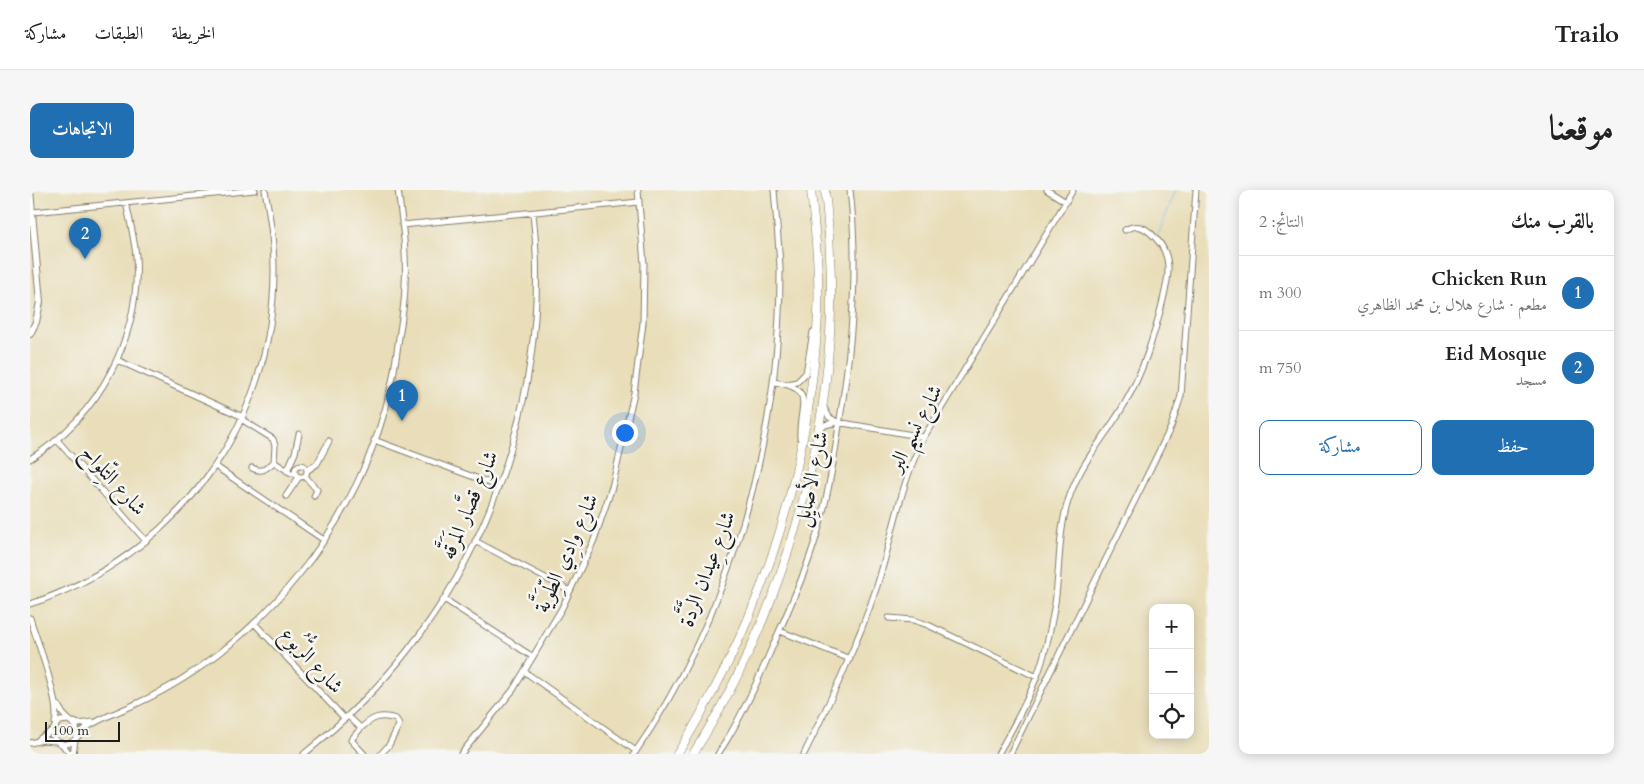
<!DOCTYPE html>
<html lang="ar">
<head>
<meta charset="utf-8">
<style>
  :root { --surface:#fff; --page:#f6f6f6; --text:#222; --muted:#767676; --line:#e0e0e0; --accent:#1f6fb2 }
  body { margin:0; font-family:Cardo,Amiri,serif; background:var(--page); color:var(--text); direction:rtl }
  .controls { position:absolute; right:15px; bottom:15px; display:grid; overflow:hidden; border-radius:10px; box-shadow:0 2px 12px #0003 }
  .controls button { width:45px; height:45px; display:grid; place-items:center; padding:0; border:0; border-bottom:1px solid var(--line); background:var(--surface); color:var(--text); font:25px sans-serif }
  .scale { position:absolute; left:15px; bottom:12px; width:75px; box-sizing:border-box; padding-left:5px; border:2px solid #1c1c1c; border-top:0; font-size:14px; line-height:18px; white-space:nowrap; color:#1c1c1c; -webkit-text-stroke:4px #f6f6f2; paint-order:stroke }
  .you { position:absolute; left:594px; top:242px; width:18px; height:18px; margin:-12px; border:4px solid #fff; border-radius:50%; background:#1a73e8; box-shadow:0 0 0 8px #1a73e833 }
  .badge { display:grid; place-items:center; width:32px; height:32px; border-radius:50%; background:var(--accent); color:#fff; font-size:16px; font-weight:700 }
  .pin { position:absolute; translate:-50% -41px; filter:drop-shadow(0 1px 2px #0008) }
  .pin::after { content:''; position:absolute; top:26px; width:18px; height:15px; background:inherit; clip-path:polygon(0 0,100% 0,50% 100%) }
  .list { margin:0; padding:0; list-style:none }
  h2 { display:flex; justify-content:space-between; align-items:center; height:65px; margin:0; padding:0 20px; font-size:21px }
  h2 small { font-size:16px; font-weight:400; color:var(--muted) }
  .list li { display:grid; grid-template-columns:32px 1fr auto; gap:15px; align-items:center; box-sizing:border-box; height:75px; padding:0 20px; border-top:1px solid var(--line) }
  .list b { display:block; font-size:19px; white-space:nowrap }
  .list p { margin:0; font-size:16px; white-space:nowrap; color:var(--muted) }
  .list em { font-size:16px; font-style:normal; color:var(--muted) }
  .actions { display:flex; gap:10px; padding:15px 20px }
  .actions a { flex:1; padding:11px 0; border:1px solid var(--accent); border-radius:10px; text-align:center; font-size:18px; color:var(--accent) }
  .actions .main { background:var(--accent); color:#fff }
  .icon { flex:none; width:28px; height:28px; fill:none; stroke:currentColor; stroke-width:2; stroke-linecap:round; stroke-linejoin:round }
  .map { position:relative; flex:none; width:1179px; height:564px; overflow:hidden; direction:ltr; border-radius:10px }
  header { display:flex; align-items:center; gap:30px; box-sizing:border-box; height:70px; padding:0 25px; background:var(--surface); border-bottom:1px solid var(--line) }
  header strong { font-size:24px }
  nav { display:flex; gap:28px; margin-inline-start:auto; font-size:18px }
  .intro { display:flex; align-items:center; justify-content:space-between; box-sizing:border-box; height:120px; padding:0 30px }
  h1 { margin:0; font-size:35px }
  .button { padding:12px 22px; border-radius:10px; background:var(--accent); color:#fff; font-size:18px; font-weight:700 }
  main { display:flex; gap:30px; padding:0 30px }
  aside { flex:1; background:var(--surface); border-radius:10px; box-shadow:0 2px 12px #0003 }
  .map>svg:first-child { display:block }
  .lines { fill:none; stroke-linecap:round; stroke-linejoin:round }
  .stream { stroke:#82b9f1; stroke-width:1 }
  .minor-casing { stroke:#827d6a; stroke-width:7 }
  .tertiary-casing { stroke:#827d6a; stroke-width:8 }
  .primary-casing { stroke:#827d6a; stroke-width:9 }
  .minor { stroke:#fff; stroke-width:5 }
  .tertiary { stroke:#fff; stroke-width:6 }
  .primary { stroke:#fff; stroke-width:8 }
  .labels { text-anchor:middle; stroke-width:5; stroke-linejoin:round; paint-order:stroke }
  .street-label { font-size:21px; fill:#1c1c1c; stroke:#f6f6f2 }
</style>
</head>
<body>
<header>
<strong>Trailo</strong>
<nav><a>الخريطة</a><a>الطبقات</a><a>مشاركة</a></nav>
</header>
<div class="intro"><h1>موقعنا</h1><a class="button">الاتجاهات</a></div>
<main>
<aside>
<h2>بالقرب منك<small>النتائج: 2</small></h2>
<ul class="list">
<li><span class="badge">1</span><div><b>Chicken Run</b><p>مطعم · شارع هلال بن محمد الظاهري</p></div><em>300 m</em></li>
<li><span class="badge">2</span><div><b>Eid Mosque</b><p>مسجد</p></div><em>750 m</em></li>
</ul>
<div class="actions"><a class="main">حفظ</a><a>مشاركة</a></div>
</aside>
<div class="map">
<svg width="1179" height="564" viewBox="0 0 1179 564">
  <rect width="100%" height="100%" fill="#f6f6f2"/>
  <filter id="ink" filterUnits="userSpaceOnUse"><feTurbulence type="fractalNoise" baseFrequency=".02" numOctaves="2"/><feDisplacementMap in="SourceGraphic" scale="10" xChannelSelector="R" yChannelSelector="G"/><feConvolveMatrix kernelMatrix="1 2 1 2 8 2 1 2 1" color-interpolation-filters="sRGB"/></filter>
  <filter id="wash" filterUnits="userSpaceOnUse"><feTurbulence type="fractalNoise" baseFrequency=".0096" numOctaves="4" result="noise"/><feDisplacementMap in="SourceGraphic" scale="20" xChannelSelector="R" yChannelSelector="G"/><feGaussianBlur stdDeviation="1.12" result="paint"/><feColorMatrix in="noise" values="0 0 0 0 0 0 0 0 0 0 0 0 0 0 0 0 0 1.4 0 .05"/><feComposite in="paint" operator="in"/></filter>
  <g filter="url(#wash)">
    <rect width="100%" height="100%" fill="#e9deb9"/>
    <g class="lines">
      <path class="stream" d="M1128,45L1146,0"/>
    </g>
  </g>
  <g filter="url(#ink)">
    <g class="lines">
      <defs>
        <path id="minor" d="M1017,0L1036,12
          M3,22L225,0
          M372,35L609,12
          M87,170L213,227
          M744,192C788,198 768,217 770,248
          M758,194L767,192L776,183L783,142
          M793,216L799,227L807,232
          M211,229L243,249L245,256L244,272L261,283H265
          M789,241L795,235L807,232L894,247
          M27,250L116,351
          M344,250L468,296
          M0,269C69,226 111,148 106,66C104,48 100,30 96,13
          M265 281a6 6 0 1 1 12 0a6 6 0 1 1-12 0Z
          M185,276L294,350
          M222,278C232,283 236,279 244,272
          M278,280L287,274L299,251
          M257,281L265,263L269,244
          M275,286L287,300L284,306
          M256,306L269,287
          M445,351L540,401
          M414,409L503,467
          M0,414C146,366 245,234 244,79C244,52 240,26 235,0
          M0,428C7,451 31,513 25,533
          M859,428L883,430L898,435L1007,487
          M224,433L315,529
          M750,441L820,469
          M495,482L606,561
          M28,515L33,524L39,530
          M319,527L331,538L321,550L334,564
          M44,532L49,534L63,532
          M331,538C343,527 350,524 366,529L369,535L359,555L351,564
          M47,546L46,536L39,530L30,531C17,540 25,559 40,553C46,551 50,542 56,538C69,529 83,524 97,518C228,462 333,331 362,192C365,177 367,162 369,147C372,129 375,112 375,94C377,63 372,31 368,0
          M9,549L23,540
          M0,553L13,550L26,551
          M31,553L40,564
          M43,564L45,550
          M274,564C312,533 348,499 378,460C473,340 520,174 503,23
          M431,564L483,500L532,418L564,350L582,297L604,203L613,133L614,74L608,0
          M604,564C700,425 751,247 750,79C749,53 746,26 744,0
          M688,564C711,529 728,491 744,453C756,426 769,397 779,369C795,324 803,277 810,229C822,153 829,77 820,0
          M774,564C801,509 828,454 847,396C863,346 870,294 894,247L1043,0
          M968,564C982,539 997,513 1007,486C1016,463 1021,437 1025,413C1030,379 1028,344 1038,311C1051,270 1075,249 1095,213C1113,182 1123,149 1132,114C1137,93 1144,71 1129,52C1120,41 1110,31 1095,40
          M980,564L1141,237L1151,206L1166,0"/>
        <path id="tertiary" d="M0,144L6,132L10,112L0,0"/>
        <path id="primary" d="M647,564C661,543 673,520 685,498C746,384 781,255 788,125C790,83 785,41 781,0
          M663,564C742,440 791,291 800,144C803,96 800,48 795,0"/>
      </defs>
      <use href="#minor" class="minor-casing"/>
      <use href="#tertiary" class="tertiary-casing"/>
      <use href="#primary" class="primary-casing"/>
      <use href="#minor" class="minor"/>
      <use href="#tertiary" class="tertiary"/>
      <use href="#primary" class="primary"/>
    </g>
  </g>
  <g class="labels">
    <g class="street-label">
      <text transform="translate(885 238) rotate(-63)" y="7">شارع نسيم البر</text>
      <text transform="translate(781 289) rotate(-78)" y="7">شارع الأصايِل</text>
      <text transform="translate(84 290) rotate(48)" y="7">شارع التِّلواح</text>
      <text transform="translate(439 315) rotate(-67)" y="7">شارع قصَّار المَرَقَّه</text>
      <text transform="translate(536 363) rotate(-66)" y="7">شارع وادِي الطِّوَيَّة</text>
      <text transform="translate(677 379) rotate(-69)" y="7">شارع عِيدان الرَّدَّة</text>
      <text transform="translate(282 470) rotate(47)" y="7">شارع الرُّبُوع</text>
    </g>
  </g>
</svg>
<div class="controls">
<button>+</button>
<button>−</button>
<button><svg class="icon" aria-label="locate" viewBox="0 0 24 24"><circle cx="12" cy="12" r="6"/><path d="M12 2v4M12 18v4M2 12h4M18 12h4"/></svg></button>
</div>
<div class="scale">100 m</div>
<div class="you"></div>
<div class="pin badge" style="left:372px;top:231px">1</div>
<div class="pin badge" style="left:55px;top:69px">2</div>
</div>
</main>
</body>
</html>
